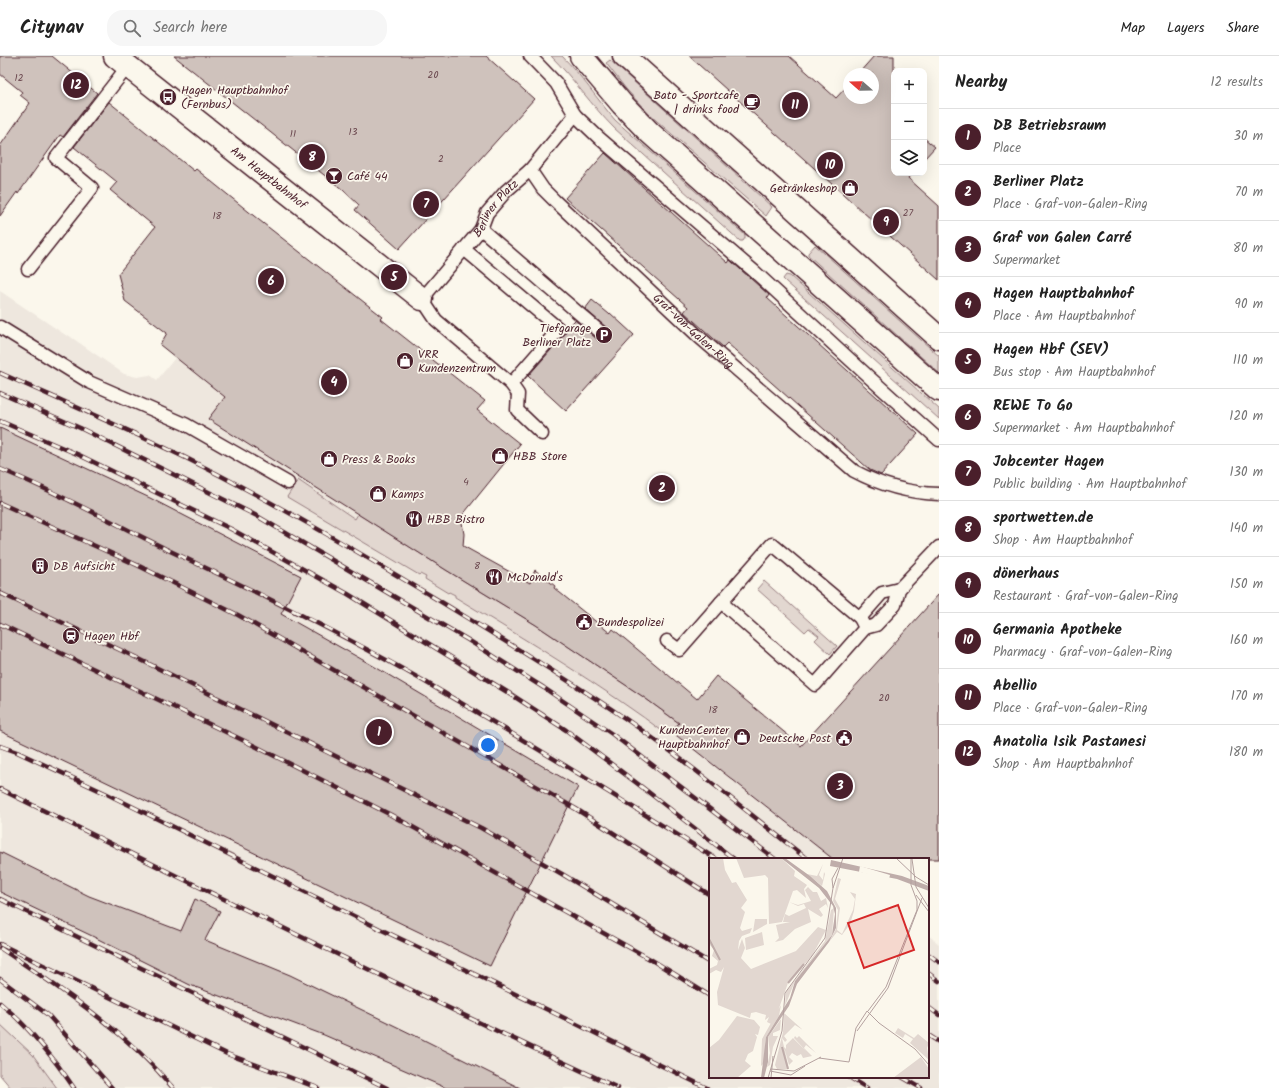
<!DOCTYPE html>
<html lang="en">
<head>
<meta charset="utf-8">
<style>
  :root { --surface:#fff; --page:#f6f6f6; --text:#222; --muted:#767676; --line:#e0e0e0; --accent:#4a1f2b }
  body { margin:0; font-family:Kalam,sans-serif; background:var(--page); color:var(--text) }
  .controls { position:absolute; right:12px; top:12px; display:grid; overflow:hidden; border-radius:8px; box-shadow:0 4px 16px #0002 }
  .controls button { width:36px; height:36px; display:grid; place-items:center; padding:0; border:0; border-bottom:1px solid var(--line); background:var(--surface); color:var(--text); font:20px sans-serif }
  .compass { position:absolute; left:843px; top:12px; width:36px; height:36px; border-radius:50%; background:var(--surface); box-shadow:0 4px 16px #0002; rotate:290deg }
  .you { position:absolute; left:488px; top:689px; width:14px; height:14px; margin:-10px; border:3px solid #fff; border-radius:50%; background:#1a73e8; box-shadow:0 0 0 6px #1a73e833 }
  .badge { display:grid; place-items:center; width:26px; height:26px; border-radius:50%; background:var(--accent); color:#fff; font-size:13px; font-weight:700 }
  .pin { position:absolute; translate:-50% -50%; border:2px solid #fff; box-shadow:0 1px 4px #0006 }
  .list { margin:0; padding:0; list-style:none }
  h2 { display:flex; justify-content:space-between; align-items:center; height:52px; margin:0; padding:0 16px; font-size:17px }
  h2 small { font-size:13px; font-weight:400; color:var(--muted) }
  .list li { display:grid; grid-template-columns:26px 1fr auto; gap:12px; align-items:center; box-sizing:border-box; height:56px; padding:0 16px; border-top:1px solid var(--line) }
  .list b { display:block; font-size:15px; white-space:nowrap }
  .list p { margin:0; font-size:13px; white-space:nowrap; color:var(--muted) }
  .list em { font-size:13px; font-style:normal; color:var(--muted) }
  .icon { flex:none; width:22px; height:22px; fill:none; stroke:currentColor; stroke-width:2; stroke-linecap:round; stroke-linejoin:round }
  .map { position:relative; flex:none; width:939px; height:1032px; overflow:hidden }
  header { display:flex; align-items:center; gap:24px; box-sizing:border-box; height:56px; padding:0 20px; background:var(--surface); border-bottom:1px solid var(--line) }
  header strong { font-size:19px }
  nav { display:flex; gap:22px; margin-inline-start:auto; font-size:14px }
  .search { width:280px; height:36px; background:var(--page); display:flex; align-items:center; gap:10px; box-sizing:border-box; padding:0 14px; border-radius:16px; color:var(--muted); font-size:15px }
  main { display:flex }
  aside { flex:1; background:var(--surface) }
  .map>svg:first-child { display:block }
  .built { fill:#eee7de }
  .green { fill:#e2d7d0; stroke:#967b7e }
  .building { fill:#cfc2bc; stroke:#4a1f2b }
  .lines { fill:none; stroke-linecap:round; stroke-linejoin:round }
  .lane-casing { stroke:#4a1f2b; stroke-width:15 }
  .street-casing { stroke:#4a1f2b; stroke-width:25 }
  .secondary-casing { stroke:#4a1f2b; stroke-width:25 }
  .lane { stroke:#fbf7ec; stroke-width:12 }
  .street { stroke:#fbf7ec; stroke-width:22 }
  .secondary { stroke:#fbf7ec; stroke-width:22 }
  .rail-casing { stroke:#4a1f2b; stroke-width:4.5 }
  .rail { stroke:#fbf7ec; stroke-width:3; stroke-dasharray:9; stroke-linecap:butt }
  .labels { text-anchor:middle; stroke-width:3.5; stroke-linejoin:round; paint-order:stroke }
  .number-label { font-size:10px; fill:#6b484f }
  .poi-label { font-size:12px; fill:#4a1f2b; stroke:#fbf7ec; text-anchor:start }
  .street-label { font-size:12px; fill:#4a1f2b; stroke:#fbf7ec }
  .inset-river { fill:none; stroke:#bfadaa; stroke-width:2 }
  .inset-road { fill:none; stroke:#b4a19f; stroke-width:1 }
  .view { fill:#d62828; fill-opacity:0.15; stroke:#d62828; stroke-width:2 }
  .inset-edge { fill:none; stroke:#4a1f2b; stroke-width:2 }
</style>
</head>
<body>
<header>
<strong>Citynav</strong>
<div class="search"><svg class="icon" aria-label="search" viewBox="0 0 24 24"><circle cx="10" cy="10" r="6"/><path d="M15 15l6 6"/></svg>Search here</div>
<nav><a>Map</a><a>Layers</a><a>Share</a></nav>
</header>
<main>
<div class="map">
<svg width="939" height="1032" viewBox="0 0 939 1032">
  <rect width="100%" height="100%" fill="#fbf7ec"/>
  <filter id="ink" filterUnits="userSpaceOnUse"><feTurbulence type="fractalNoise" baseFrequency=".025" numOctaves="2"/><feDisplacementMap in="SourceGraphic" scale="8" xChannelSelector="R" yChannelSelector="G"/><feConvolveMatrix kernelMatrix="1 2 1 2 8 2 1 2 1" color-interpolation-filters="sRGB"/></filter>
  <g filter="url(#ink)">
    <path class="built" d="M259,164L383,261L381,263L485,345L477,354L520,388L457,466L463,473L464,484L446,514L359,458L355,463L298,424L288,441L419,519L420,518L426,521L425,523L448,536H449L455,539V541L557,602L629,650L669,680L672,676L833,803H710V1021H928V879L939,888V1032H11L0,1019V235L67,280L68,279L124,318L137,321L150,319L157,324L175,302L160,289L161,287Z"/>
    <path class="green" d="M551,0H562C582,20 597,43 615,64L745,179V182L743,185H740L614,72C592,50 574,23 551,0Z
      M610,4L772,151L766,160L650,59L626,33L606,7Z
      M815,189L939,300V317L808,199V197Z
      M786,219L790,220L939,353V363L785,225L783,223Z
      M298,424L355,463L358,458L446,514L536,569L642,640L679,667L669,680C601,629 528,585 455,541V539L449,536L448,537L425,523L426,521L420,518L419,519L287,441Z
      M764,525L837,590L830,598L815,584L819,580L809,572L805,576L757,533Z
      M0,968L33,999L57,1032H11L0,1019Z"/>
    <path class="building" d="M0,0H52L97,37L63,81L60,79L18,138L17,136L0,160V90L30,47L20,39L22,36L0,18Z
      M174,0H486L534,43L399,193L355,154L359,149L343,134Z
      M689,0H789L836,42L849,28V42H873V18H858L874,0H894V117H912L908,122L939,150V224Z
      M109,46L194,115L196,113L259,164L383,261L381,263L485,345L477,354L520,388L461,461L464,478L463,490L530,527L535,514L555,530L554,532L610,577L613,573L697,643L716,620L801,690L939,538V803H833L672,676L679,667L642,640L536,569L446,514L208,363L225,341L160,289L167,277L125,245L118,218L155,171L110,134L117,126L74,91Z
      M924,82L935,91L924,103Z
      M605,97L728,207L730,204L750,222L769,239L767,242L918,378L881,419L870,414L727,287L723,291L684,256L688,251L565,142Z
      M592,244L609,258L610,257L634,279L566,355L528,320L565,278L566,273L575,264L599,285L606,286L610,284L611,277L609,274L585,253Z
      M0,372L150,442L301,520L281,558L370,608L578,731L490,910L0,675Z
      M0,796L89,840L181,875L195,843L220,855L205,884L290,919L422,983L520,1032H446L324,979L190,929L90,879L0,836Z"/>
    <g class="lines">
      <defs>
        <g id="lane">
          <path d="M530,0L556,27L575,59L598,81L755,216L870,322L939,384"/>
          <path id="s1" d="M530,114L543,133L555,145L698,280L854,415C882,430 908,437 939,438"/>
          <path d="M481,173L604,279"/>
          <path d="M464,193L559,273L511,328"/>
          <path d="M28,213L92,132L56,102L128,10"/>
          <path d="M0,271L89,326L185,368L288,427"/>
          <path id="s2" d="M542,378L517,354L518,338L511,328L436,264L422,243L481,173L487,157L506,135L530,114L575,59"/>
          <path d="M721,546L815,629L865,572L860,562"/>
          <path d="M865,572L876,569L895,549L899,533L939,491"/>
          <path d="M667,585L679,594L772,488L860,562L882,537L899,533"/>
        </g>
        <g id="street">
          <path id="s3" d="M115,0L422,243"/>
        </g>
        <path id="secondary" d="M581,0L622,48L649,76L939,334
          M624,0L939,282"/>
      </defs>
      <use href="#lane" class="lane-casing"/>
      <use href="#street" class="street-casing"/>
      <use href="#secondary" class="secondary-casing"/>
      <use href="#lane" class="lane"/>
      <use href="#street" class="street"/>
      <use href="#secondary" class="secondary"/>
      <defs>
        <path id="rail" d="M0,317C62,345 125,372 186,402C272,445 355,494 438,544C500,582 563,620 623,661C687,705 746,755 807,803
          M0,337L80,372L257,460L468,584L544,632L612,678L775,803
          M0,365L77,398L231,473L348,538L512,639L566,674L638,728L734,803
          M0,413C57,436 111,466 166,493C253,534 339,576 422,624C521,682 619,742 716,803
          M0,447L137,509L238,559L576,753L710,839
          M0,537L135,601L481,772L562,818L710,907
          M0,568L255,690L391,759L650,903L710,940
          M0,690L17,696L105,737L382,874L493,927L707,1032
          M0,733C205,834 410,935 618,1032
          M0,843L387,1032
          M0,888L227,998L318,1032
          M0,892C62,934 125,974 173,1032
          M928,898L939,906
          M928,917L939,925
          M0,923L48,959L112,1032
          M0,947C29,971 53,1001 74,1032
          M928,951L939,959
          M928,979L939,986
          M849,1021L867,1032
          M902,1021L921,1032"/>
      </defs>
      <use href="#rail" class="rail-casing"/>
      <use href="#rail" class="rail"/>
    </g>
  </g>
  <defs>
    <symbol id="bus-disc" viewBox="-11 -11 22 22"><circle r="9.5" fill="#4a1f2b" stroke="#fbf7ec"/><path d="M-5-6H5V4H4V6H2V4H-2V6H-4V4H-5ZM-3.5-4V0h7V-4ZM-3.5 1.2v1.5H-2V1.2ZM2 1.2v1.5H3.5V1.2Z" fill="#fff"/></symbol>
    <symbol id="cafe-disc" viewBox="-11 -11 22 22"><circle r="9.5" fill="#4a1f2b" stroke="#fbf7ec"/><path d="M-5.5-4.5H6V0H3Q3 3.5 0 3.5H-2.5Q-5.5 3.5-5.5 0ZM3-3.2v2h1.7v-2ZM-6 4.5H4V6H-6Z" fill="#fff"/></symbol>
    <symbol id="bar-disc" viewBox="-11 -11 22 22"><circle r="9.5" fill="#4a1f2b" stroke="#fbf7ec"/><path d="M-6-5H6L.8 .8V4.5H3.5V6h-7V4.5H-.8V.8Z" fill="#fff"/></symbol>
    <symbol id="shop-disc" viewBox="-11 -11 22 22"><circle r="9.5" fill="#4a1f2b" stroke="#fbf7ec"/><path d="M-5-2.5h2.3a2.7 3.5 0 0 1 5.4 0H5L5.5 6h-11ZM-1.5-2.5h3a1.5 2.3 0 0 0-3 0Z" fill="#fff"/></symbol>
    <symbol id="parking-disc" viewBox="-11 -11 22 22"><circle r="9.5" fill="#4a1f2b" stroke="#fbf7ec"/><path d="M-3.5-5.5H1a3.5 3.5 0 0 1 0 7H-1V5.5H-3.5ZM-1-3.4V-.6H.8a1.4 1.4 0 0 0 0-2.8Z" fill="#fff"/></symbol>
    <symbol id="restaurant-disc" viewBox="-11 -11 22 22"><circle r="9.5" fill="#4a1f2b" stroke="#fbf7ec"/><path d="M-5-6h1v4h1v-4h1v4h1v-4h1v5L-1.5 .5V6h-2V.5L-5-1ZM5-6V6H3V1.5H1.5Q1.5-4 5-6Z" fill="#fff"/></symbol>
    <symbol id="building-disc" viewBox="-11 -11 22 22"><circle r="9.5" fill="#4a1f2b" stroke="#fbf7ec"/><path d="M-4-6H4V6H1V3H-1V6H-4ZM-2.5-4.3h1.7v1.8h-1.7ZM.8-4.3h1.7v1.8H.8ZM-2.5-1h1.7V.8h-1.7ZM.8-1h1.7V.8H.8Z" fill="#fff"/></symbol>
    <symbol id="civic-disc" viewBox="-11 -11 22 22"><circle r="9.5" fill="#4a1f2b" stroke="#fbf7ec"/><path d="M-.6-6.5H3V-4.5H.6V-3L4-1V1h2V6H-6V1h2V-1L-.6-3ZM-1.2 2.5V6h2.4V2.5Z" fill="#fff"/></symbol>
    <symbol id="station-disc" viewBox="-11 -11 22 22"><circle r="9.5" fill="#4a1f2b" stroke="#fbf7ec"/><path d="M-3-6H3Q5-6 5-4V2Q5 4 3 4L4.5 6H3L1.5 4h-3L-3 6H-4.5L-3 4Q-5 4-5 2V-4Q-5-6-3-6ZM-3.5-4v3h7v-3ZM-3.5 1v1.5H-2V1ZM2 1v1.5H3.5V1Z" fill="#fff"/></symbol>
  </defs>
  <g fill-rule="evenodd">
    <use href="#bus-disc" x="158" y="31" width="20" height="20"/>
    <use href="#cafe-disc" x="742" y="36" width="20" height="20"/>
    <use href="#bar-disc" x="324" y="110" width="20" height="20"/>
    <use href="#shop-disc" x="840" y="122" width="20" height="20"/>
    <use href="#parking-disc" x="594" y="269" width="20" height="20"/>
    <use href="#shop-disc" x="395" y="295" width="20" height="20"/>
    <use href="#shop-disc" x="490" y="390" width="20" height="20"/>
    <use href="#shop-disc" x="319" y="393" width="20" height="20"/>
    <use href="#shop-disc" x="368" y="428" width="20" height="20"/>
    <use href="#restaurant-disc" x="404" y="453" width="20" height="20"/>
    <use href="#building-disc" x="30" y="500" width="20" height="20"/>
    <use href="#restaurant-disc" x="484" y="511" width="20" height="20"/>
    <use href="#civic-disc" x="574" y="556" width="20" height="20"/>
    <use href="#station-disc" x="61" y="570" width="20" height="20"/>
    <use href="#shop-disc" x="732" y="671" width="20" height="20"/>
    <use href="#civic-disc" x="834" y="672" width="20" height="20"/>
  </g>
  <g class="labels">
    <g class="number-label">
      <text x="433" y="22">20</text>
      <text x="19" y="25">12</text>
      <text x="353" y="79">13</text>
      <text x="293" y="81">11</text>
      <text x="441" y="106">2</text>
      <text x="908" y="160">27</text>
      <text x="217" y="163">18</text>
      <text x="466" y="429">4</text>
      <text x="477" y="513">8</text>
      <text x="884" y="645">20</text>
      <text x="713" y="657">18</text>
    </g>
    <g class="poi-label">
      <text x="181" y="38">Hagen Hauptbahnhof<tspan x="181" dy="14">(Fernbus)</tspan></text>
      <text x="739" y="43" text-anchor="end">Bato - Sportcafe<tspan x="739" dy="14">| drinks food</tspan></text>
      <text x="347" y="124">Café 44</text>
      <text x="837" y="136" text-anchor="end">Getränkeshop</text>
      <text x="591" y="276" text-anchor="end">Tiefgarage<tspan x="591" dy="14">Berliner Platz</tspan></text>
      <text x="418" y="302">VRR<tspan x="418" dy="14">Kundenzentrum</tspan></text>
      <text x="513" y="404">HBB Store</text>
      <text x="342" y="407">Press &amp; Books</text>
      <text x="391" y="442">Kamps</text>
      <text x="427" y="467">HBB Bistro</text>
      <text x="53" y="514">DB Aufsicht</text>
      <text x="507" y="525">McDonald's</text>
      <text x="597" y="570">Bundespolizei</text>
      <text x="84" y="584">Hagen Hbf</text>
      <text x="729" y="678" text-anchor="end">KundenCenter<tspan x="729" dy="14">Hauptbahnhof</tspan></text>
      <text x="831" y="686" text-anchor="end">Deutsche Post</text>
    </g>
    <g class="street-label">
      <text dy="4" stroke="none"><textPath href="#s3" startOffset="196">Am Hauptbahnhof</textPath></text>
      <text dy="4" stroke="none"><textPath href="#s2" startOffset="304">Berliner Platz</textPath></text>
      <text dy="4" stroke="none"><textPath href="#s1" startOffset="230">Graf-von-Galen-Ring</textPath></text>
    </g>
  </g>
  <g transform="translate(709 802)">
    <rect width="220" height="220" fill="#fbf7ec"/>
    <path d="M0,0H14L16,12L23,25L27,24L38,42L32,50L36,54L31,70L33,73L43,70L41,75L33,78L30,83L29,92L33,81L36,90L32,100L42,111L87,93L109,69L117,72L103,98L79,125L69,153L62,166L58,164L60,159L56,162L57,157L47,154L42,155L41,160L9,147L8,134L15,109L12,114L7,112L0,116V111L8,107L9,103L3,98L5,92L0,86ZM27,0H72L86,13L85,18L98,27L95,31L97,40L88,32L84,33L73,64L60,66L59,20L56,17L35,20ZM114,6L110,17L114,22L115,14L116,16L113,28L98,16L108,18ZM129,20L132,21L126,41L131,50L128,72L133,76L144,52L146,41L141,34L147,36L145,53L141,66L133,77L128,74L120,84L127,71L129,52L124,43ZM99,29L104,34H108L112,43L117,40L119,50L117,46L110,51L114,57L112,59L99,51L102,64L86,71L74,82L66,84L70,80L67,67L81,64H74L76,56L80,58L97,50L95,46L89,48L80,44L89,47L102,43L96,32ZM125,50L123,77L86,123L76,148L77,134L116,83L122,52ZM46,61H58V66L44,74ZM53,74L55,87L37,92L36,80ZM72,147L70,158L57,179L55,205L52,208L53,181ZM75,155L94,172L86,167L75,178L78,182L76,184L73,180L80,211H68L66,207L74,174ZM28,158L45,162L51,169L49,177L46,176L48,179L44,193L39,196L36,203L42,208L28,220H0V190L10,182ZM72,161L71,172L64,175V178H69L64,189L61,207L58,209L61,195L59,179ZM189,170L205,180L209,176L220,185L218,190L220,202L201,185L204,181L196,176L194,180L186,175ZM86,178L88,180L90,178L107,195L97,187L95,190L103,198L94,200L92,196L88,198L83,195L80,199L84,203L80,207L75,189L77,191V187L84,180L97,193L85,180ZM212,199L220,211V220H184Z" fill="#e2d7d0"/>
    <path d="M72,0H76L101,18L118,33L127,50V70L120,84L88,126L80,148L59,179V204L55,220H52L57,179L81,140L86,123L123,77L126,56L124,48L110,30ZM122,2L193,18L220,28V33L188,21L121,8Z" fill="#bfadaa"/>
    <path d="M151,8L181,17L180,21L150,14Z" fill="#fbf7ec"/>
    <path class="inset-river" d="M0,81L11,102M79,125L95,106M73,189L79,211"/>
    <path class="inset-road" d="M187,0L207,19L220,27M203,1L207,29L220,50M124,30L123,21L129,10M207,37L220,54M159,153L177,129L208,52V43L202,27V0M161,155L179,130L213,40M148,173L161,155M110,200L140,204L147,170L158,153L170,165L206,191L220,207M62,211L85,213L112,199M61,213L82,217L96,208M59,220L73,173L76,135L116,80L124,30L134,0M62,220L64,198"/>
    <path class="view" d="M189,47L205,92L155,110L139,65Z"/>
    <rect width="220" height="220" class="inset-edge"/>
  </g>
</svg>
<div class="controls">
<button>+</button>
<button>−</button>
<button><svg class="icon" aria-label="layers" viewBox="0 0 24 24"><path d="M12 4l9 5-9 5-9-5zM3 14l9 5 9-5"/></svg></button>
</div>
<svg class="compass" viewBox="-18 -18 36 36"><path d="M0-13l5 13h-10z" fill="#e53935"/><path d="M0 13l5-13h-10z" fill="#767676"/></svg>
<div class="you"></div>
<div class="pin badge" style="left:379px;top:676px">1</div>
<div class="pin badge" style="left:662px;top:432px">2</div>
<div class="pin badge" style="left:840px;top:730px">3</div>
<div class="pin badge" style="left:334px;top:326px">4</div>
<div class="pin badge" style="left:394px;top:221px">5</div>
<div class="pin badge" style="left:271px;top:225px">6</div>
<div class="pin badge" style="left:426px;top:148px">7</div>
<div class="pin badge" style="left:312px;top:101px">8</div>
<div class="pin badge" style="left:886px;top:166px">9</div>
<div class="pin badge" style="left:830px;top:109px">10</div>
<div class="pin badge" style="left:795px;top:49px">11</div>
<div class="pin badge" style="left:76px;top:29px">12</div>
</div>
<aside>
<h2>Nearby<small>12 results</small></h2>
<ul class="list">
<li><span class="badge">1</span><div><b>DB Betriebsraum</b><p>Place</p></div><em>30 m</em></li>
<li><span class="badge">2</span><div><b>Berliner Platz</b><p>Place · Graf-von-Galen-Ring</p></div><em>70 m</em></li>
<li><span class="badge">3</span><div><b>Graf von Galen Carré</b><p>Supermarket</p></div><em>80 m</em></li>
<li><span class="badge">4</span><div><b>Hagen Hauptbahnhof</b><p>Place · Am Hauptbahnhof</p></div><em>90 m</em></li>
<li><span class="badge">5</span><div><b>Hagen Hbf (SEV)</b><p>Bus stop · Am Hauptbahnhof</p></div><em>110 m</em></li>
<li><span class="badge">6</span><div><b>REWE To Go</b><p>Supermarket · Am Hauptbahnhof</p></div><em>120 m</em></li>
<li><span class="badge">7</span><div><b>Jobcenter Hagen</b><p>Public building · Am Hauptbahnhof</p></div><em>130 m</em></li>
<li><span class="badge">8</span><div><b>sportwetten.de</b><p>Shop · Am Hauptbahnhof</p></div><em>140 m</em></li>
<li><span class="badge">9</span><div><b>dönerhaus</b><p>Restaurant · Graf-von-Galen-Ring</p></div><em>150 m</em></li>
<li><span class="badge">10</span><div><b>Germania Apotheke</b><p>Pharmacy · Graf-von-Galen-Ring</p></div><em>160 m</em></li>
<li><span class="badge">11</span><div><b>Abellio</b><p>Place · Graf-von-Galen-Ring</p></div><em>170 m</em></li>
<li><span class="badge">12</span><div><b>Anatolia Isik Pastanesi</b><p>Shop · Am Hauptbahnhof</p></div><em>180 m</em></li>
</ul>
</aside>
</main>
</body>
</html>
